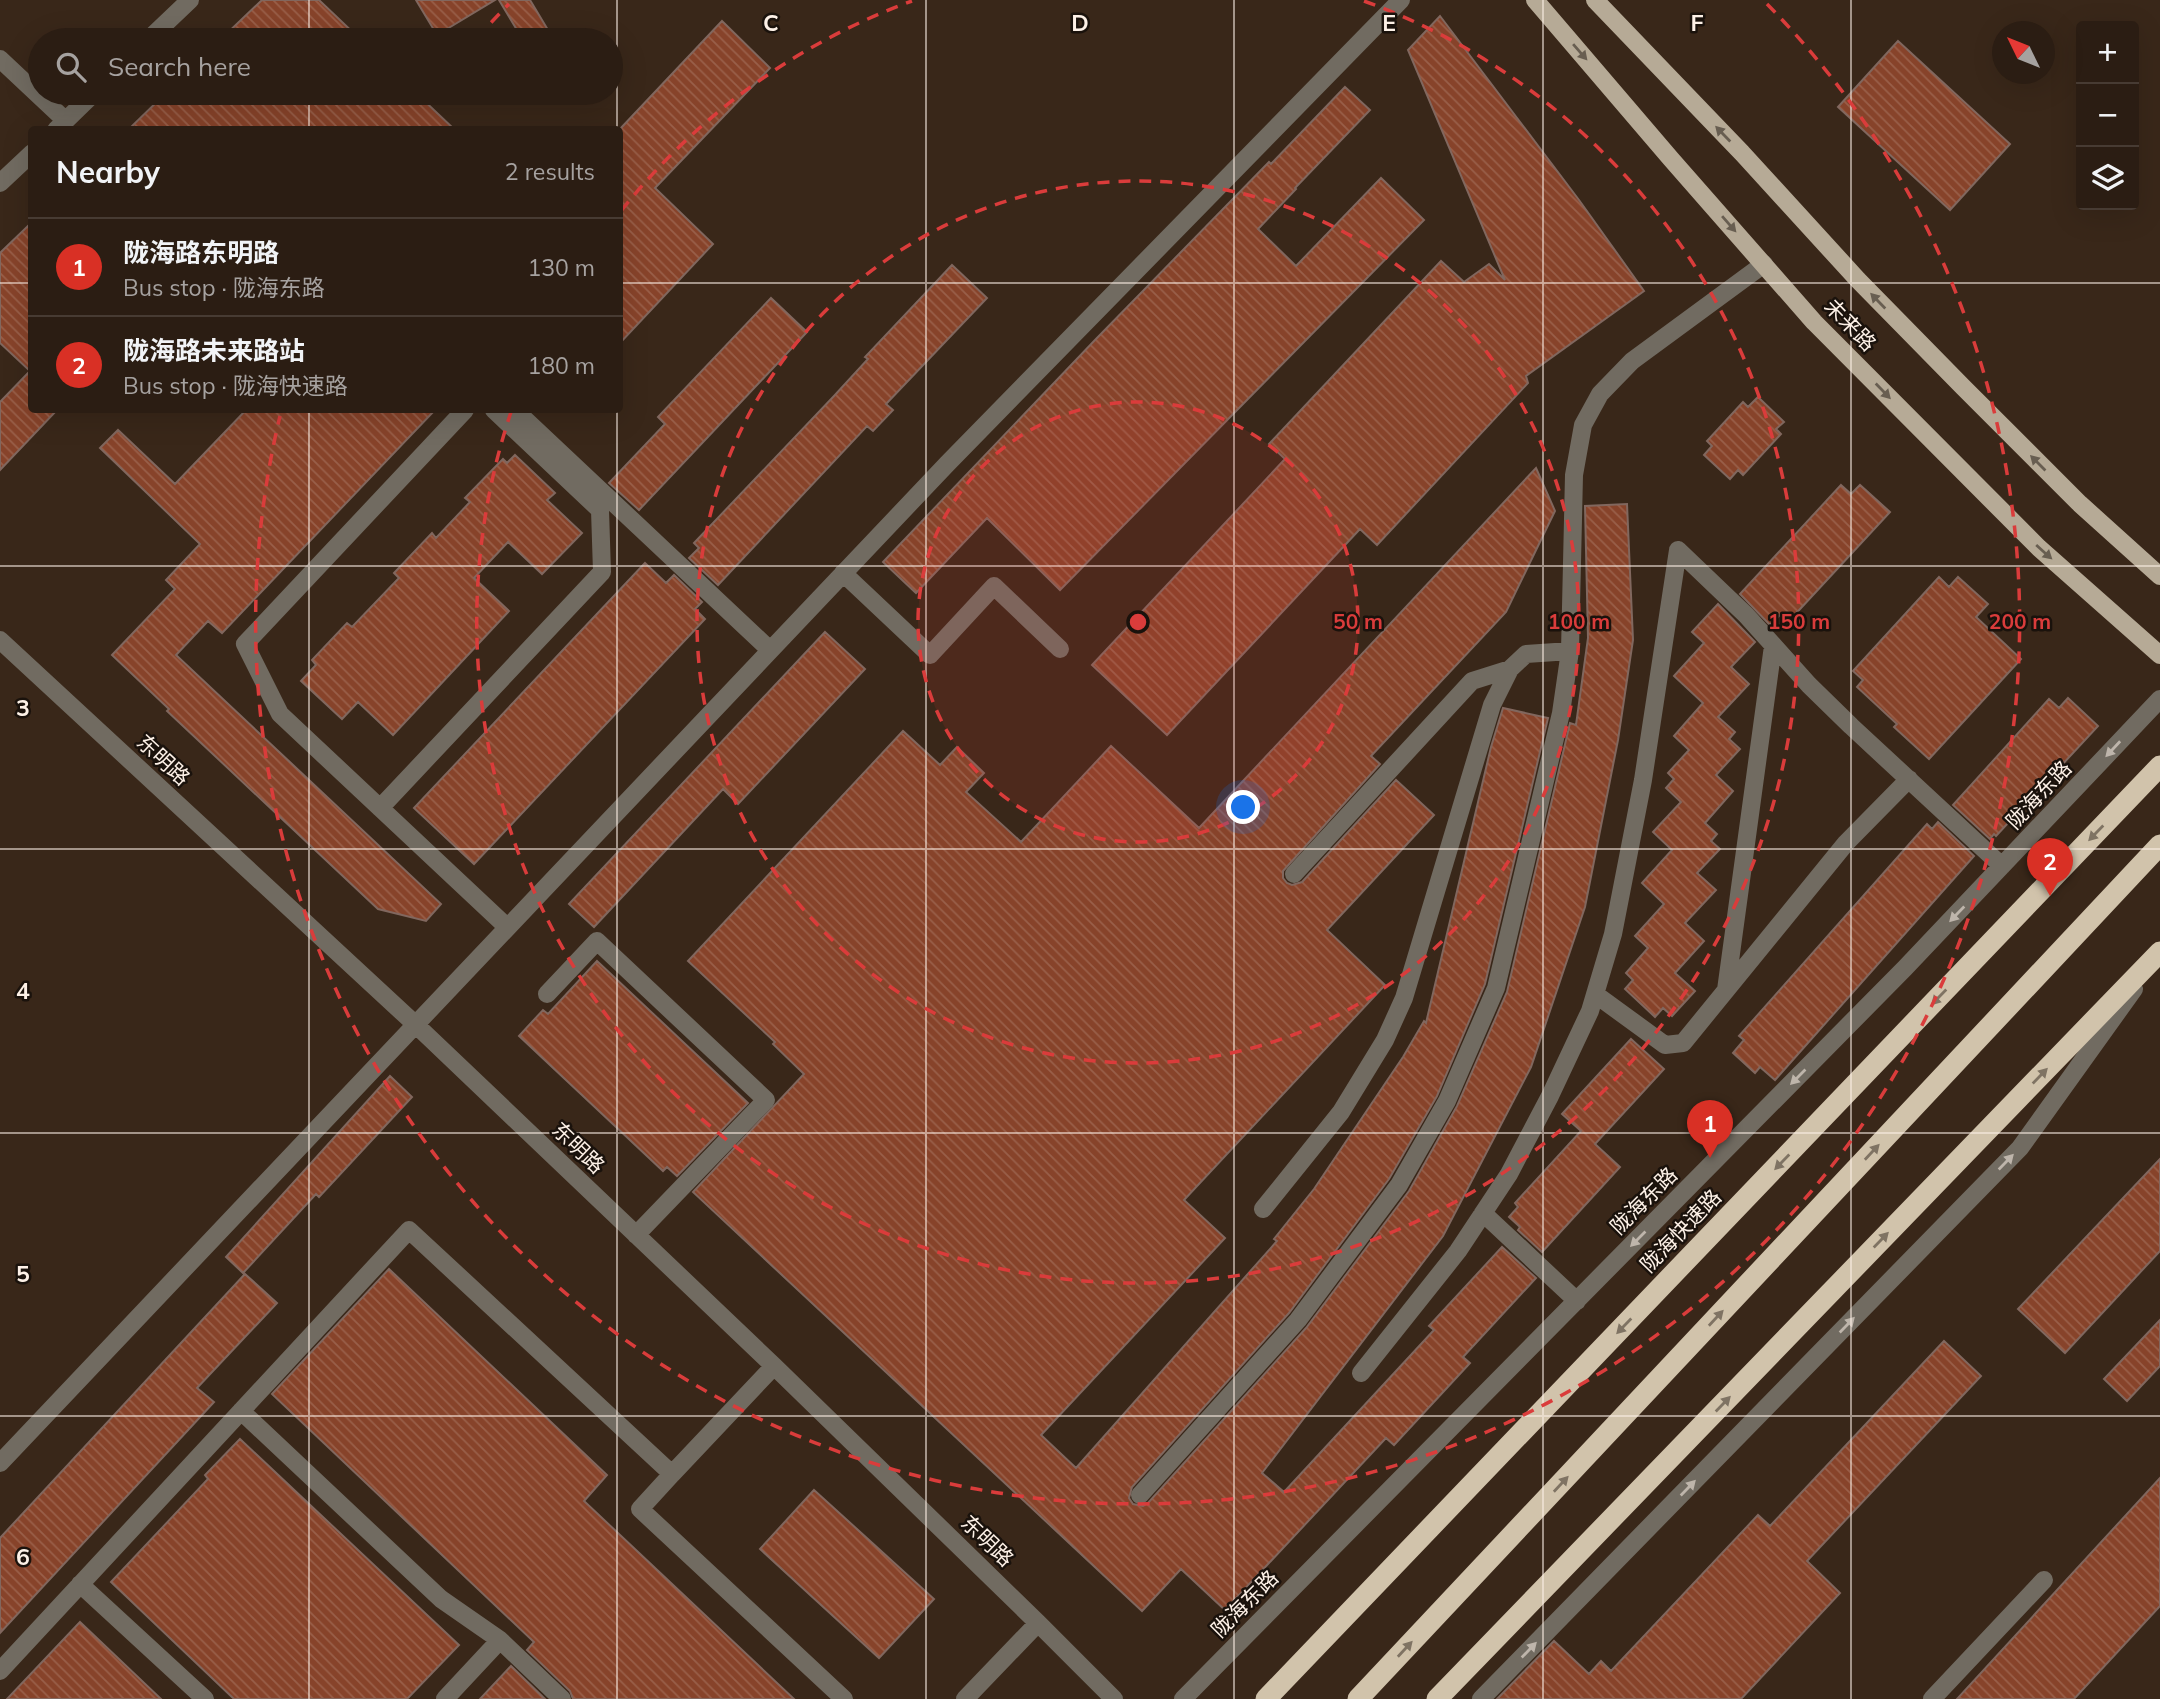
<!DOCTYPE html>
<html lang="en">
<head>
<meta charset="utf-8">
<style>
  :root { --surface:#2b1d13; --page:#33261c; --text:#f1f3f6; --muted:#a6a2a0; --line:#473b33; --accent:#d93025 }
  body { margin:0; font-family:Mulish,"Noto Sans SC",sans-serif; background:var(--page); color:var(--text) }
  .controls { position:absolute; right:21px; top:21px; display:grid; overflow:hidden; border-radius:7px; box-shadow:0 7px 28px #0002 }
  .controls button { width:63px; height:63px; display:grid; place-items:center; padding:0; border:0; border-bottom:2px solid var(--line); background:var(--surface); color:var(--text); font:35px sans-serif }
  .compass { position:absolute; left:1992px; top:21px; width:63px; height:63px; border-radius:50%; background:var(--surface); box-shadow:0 7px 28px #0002; rotate:313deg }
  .you { position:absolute; left:1244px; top:808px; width:24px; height:24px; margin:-18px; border:5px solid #fff; border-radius:50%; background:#1a73e8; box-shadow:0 0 0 10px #1a73e833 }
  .badge { display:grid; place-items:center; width:46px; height:46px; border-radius:50%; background:var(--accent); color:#fff; font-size:23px; font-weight:700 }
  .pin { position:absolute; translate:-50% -58px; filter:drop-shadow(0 2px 4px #0008) }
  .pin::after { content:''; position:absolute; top:37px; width:24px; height:21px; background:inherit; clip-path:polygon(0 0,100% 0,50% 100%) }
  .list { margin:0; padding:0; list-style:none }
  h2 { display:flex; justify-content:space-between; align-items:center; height:91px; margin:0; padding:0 28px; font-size:30px }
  h2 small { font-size:23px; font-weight:400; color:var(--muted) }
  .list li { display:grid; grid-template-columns:46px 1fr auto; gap:21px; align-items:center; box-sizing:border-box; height:98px; padding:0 28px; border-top:2px solid var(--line) }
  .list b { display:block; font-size:26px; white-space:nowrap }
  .list p { margin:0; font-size:23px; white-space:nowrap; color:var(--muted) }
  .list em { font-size:23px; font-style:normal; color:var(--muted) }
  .icon { flex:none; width:38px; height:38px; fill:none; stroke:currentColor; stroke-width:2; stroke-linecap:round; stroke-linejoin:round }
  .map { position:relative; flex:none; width:2160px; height:1699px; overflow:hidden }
  .search { position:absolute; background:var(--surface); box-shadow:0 7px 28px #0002; left:28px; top:28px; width:595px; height:77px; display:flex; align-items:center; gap:18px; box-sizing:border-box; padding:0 24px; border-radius:38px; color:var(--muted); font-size:26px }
  .panel { position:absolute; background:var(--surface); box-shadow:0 7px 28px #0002; left:28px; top:126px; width:595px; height:287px; border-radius:7px }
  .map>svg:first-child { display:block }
  .building { fill:url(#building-back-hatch); stroke:#81675e; stroke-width:2 }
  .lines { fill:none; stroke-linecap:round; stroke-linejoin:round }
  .minor { stroke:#716b61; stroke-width:18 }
  .major { stroke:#b6aa96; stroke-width:18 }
  .highway { stroke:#d1c3ab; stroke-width:21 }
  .oneway { fill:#685e51 }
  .oneway2 { fill:#beb5ab }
  .oneway3 { fill:#7f7363 }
  .grid { fill:none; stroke:#fdf1e7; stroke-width:2; stroke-opacity:0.55 }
  .ring { fill:none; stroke:#da3c3b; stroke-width:3.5; stroke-dasharray:12 9 }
  .labels { text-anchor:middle; stroke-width:5; stroke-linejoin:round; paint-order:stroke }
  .street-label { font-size:21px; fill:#fdf1e7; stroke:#1a120c }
  .grid-label { font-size:23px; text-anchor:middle; font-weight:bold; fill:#fdf1e7; stroke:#1a120c; stroke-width:5; stroke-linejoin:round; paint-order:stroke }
  .centre { fill:#da3c3b; stroke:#1a120c; stroke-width:3.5 }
  .ring-label { font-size:21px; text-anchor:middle; font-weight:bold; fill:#da3c3b; stroke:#1a120c; stroke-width:5; stroke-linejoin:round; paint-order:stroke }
</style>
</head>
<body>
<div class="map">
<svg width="2160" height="1699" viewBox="0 0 2160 1699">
  <defs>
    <pattern id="building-back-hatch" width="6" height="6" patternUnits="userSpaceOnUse" patternTransform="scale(1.75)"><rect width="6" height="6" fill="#87432a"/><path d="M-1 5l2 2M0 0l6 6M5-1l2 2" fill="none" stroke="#995f49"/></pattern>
  </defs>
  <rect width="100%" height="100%" fill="#392719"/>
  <path class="building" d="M262,0H319L361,40H220Z
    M416,0H495L437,35Z
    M499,0H530L554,40H523Z
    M1440,16L1579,200L1644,291L1526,376L1528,383L1377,545L1360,529L1167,735L1092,665L1285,459L1269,444L1441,261L1464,282L1489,264L1505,280L1408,50Z
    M722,21L770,68L655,188L713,244L620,343V129Z
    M1898,41L2010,144L1950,210L1838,107Z
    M1345,87L1370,110L1295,188L1296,189L1258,229L1296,266L1381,178L1424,220L1060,590L987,518L916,593L883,562L1095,340L1269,162L1271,164Z
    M166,93H416L455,130H128Z
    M32,222V410H57L0,470V402L30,371L0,343V253Z
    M952,265L987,298L886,404L893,410L873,431L867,426L718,585L689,558L699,548L694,543L834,396L868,359L865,357Z
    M771,298L807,332L639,510L609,483L665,424L658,417Z
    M1758,397L1784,422L1776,429L1781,434L1743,475L1738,470L1730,479L1704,455L1712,446L1707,441L1743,402L1748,407Z
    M246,410H435L222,633L208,621L176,655L441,904L426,921L378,909L167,711L169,709L112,655L175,589L166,580L200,544L100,448L118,430L175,484Z
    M515,455L555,493L547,500L582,533L542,574L508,542L474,578L509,611L393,735L358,702L342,719L301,681L316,665L312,660L347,623L352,627L399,578L394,573L432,533L436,538L470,502L465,498L503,459L507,463Z
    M1536,468L1555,511L1506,612L1371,756L1380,764L1283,871V878L1287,883L1292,885L1302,882L1396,780L1434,815L1327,930L1385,985L1184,1200L1225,1238L1041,1435L1076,1468L1277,1241L1274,1239L1314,1189L1403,1057L1424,1021L1426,1023L1491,747L1503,708L1548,718L1485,984L1437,1096L1389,1179L1289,1313L1132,1487L1129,1498L1133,1504L1143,1506L1148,1503L1306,1328L1409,1191L1457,1106L1507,992L1570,723L1576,725L1588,638L1585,506L1627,504L1633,640L1618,740L1585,907L1531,1067L1443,1236L1262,1473L1284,1492L1434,1330L1429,1326L1502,1247L1536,1278L1463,1357L1470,1363L1394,1445L1386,1438L1225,1610L1181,1569L1142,1611L693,1192L804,1074L773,1044L775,1042L688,961L903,731L940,765L957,747L984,773L966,792L1021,842L1111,746L1199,828Z
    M1841,485L1851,494L1860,485L1890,512L1788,622L1780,615L1770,625L1740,594Z
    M645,563L666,583L674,575L702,602L695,609L705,619L474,864L414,808Z
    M1939,577L1949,587L1958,577L1988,604L1976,617L2021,659L1929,759L1894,727L1897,724L1857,687L1863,680L1853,671Z
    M1718,604L1755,642L1731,667L1749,684L1718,717L1735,732L1729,739L1740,749L1716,775L1733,791L1705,823L1717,834L1711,841L1720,849L1697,873L1716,890L1685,923L1704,941L1675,973L1695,991L1672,1016L1663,1008L1655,1017L1625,989L1633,980L1626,973L1648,948L1635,936L1664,904L1642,883L1672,850L1653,832L1681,802L1666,788L1674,779L1668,773L1689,750L1674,736L1703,703L1674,676L1704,643L1692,632Z
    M825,632L865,669L738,804L723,789L594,927L569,904Z
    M2068,698L2098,726L1996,836L1994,834L1990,839L1953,805L2049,699L2059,708Z
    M1938,822L1974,856L1775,1080L1760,1067L1755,1073L1733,1053L1744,1040L1739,1036L1927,824L1932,829Z
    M597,961L748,1103L677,1176L667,1167L663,1171L519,1036L543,1010L548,1014Z
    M1631,1039L1664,1069L1595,1144L1620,1167L1542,1252L1518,1230L1520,1227L1509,1217L1518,1207L1515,1203L1581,1131L1562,1114Z
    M390,1076L412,1097L319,1197L316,1194L243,1273L226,1257Z
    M2160,1159V1251L2065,1353L2018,1309Z
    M389,1269L607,1475L584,1501L794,1699H573L570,1691L527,1650L534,1642L272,1394Z
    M245,1274L277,1303L197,1388L214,1402L0,1633V1538Z
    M2160,1320V1366L2127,1401L2104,1379Z
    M1944,1341L1981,1376L1807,1561L1840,1593L1741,1699H1497L1554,1641L1589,1674L1601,1661L1611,1671L1758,1515L1770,1526Z
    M240,1439L459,1645L407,1699H234L111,1582L208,1479L205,1475Z
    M2160,1478V1606L2074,1699H1957Z
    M814,1490L934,1599L879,1658L760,1549Z
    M80,1622L161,1699H7Z
    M511,1666L545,1699H480Z"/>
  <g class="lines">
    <path class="minor" d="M148,40L190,0
      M0,59L65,120
      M56,130L94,93
      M0,183L32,153
      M465,410L245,644L280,714L507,927
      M515,410L770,650
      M1678,550L1746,615L1809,685L1851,726L2002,866
      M843,573L930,655L994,586L1060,649
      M0,640L415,1024L774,1366L1038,1623L1114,1699
      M380,808L602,572L600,510L494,410
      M1294,874L1472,681L1510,669
      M1726,990L1773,646
      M547,994L597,941L766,1100L636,1235
      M1595,994L1665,1045L1683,1043L1846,843L1909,779
      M1263,1209L1341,1112L1385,1040L1404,998L1492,705L1510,669L1526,654L1570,651
      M1483,1213L1577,1301
      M1361,1373L1458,1251L1509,1174L1550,1096L1590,1011L1613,934L1643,780L1678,550
      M241,1411L441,1599L500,1640L562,1699
      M0,1463L947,464L1401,0
      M672,1474L774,1366
      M1140,1495L1298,1320L1399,1185L1447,1101L1496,988L1561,713L1570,651L1574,475L1583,425L1600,394L1632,361L1764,264
      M80,1584L205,1699
      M0,1671L409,1230L672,1474L640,1509L844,1699
      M445,1699L500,1640
      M965,1699L1038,1623
      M1183,1699L1905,968L2160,699
      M1481,1699L2020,1148L2134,989
      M1932,1699L2044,1580"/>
    <path class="major" d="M1535,0L1671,159L1814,322L2039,548L2160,655
      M1595,0L1742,153L1858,280L1963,387L2080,504L2160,576"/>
    <path class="highway" d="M1266,1699L2160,766
      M1358,1699L2160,845
      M1437,1699L2160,952"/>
  </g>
  <defs><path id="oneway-solid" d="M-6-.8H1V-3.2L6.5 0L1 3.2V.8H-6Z" transform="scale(1.75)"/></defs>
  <g class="oneway">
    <use href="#oneway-solid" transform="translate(1580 52) rotate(49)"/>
    <use href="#oneway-solid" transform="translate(1723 134) rotate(-134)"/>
    <use href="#oneway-solid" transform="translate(1729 224) rotate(49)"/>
    <use href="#oneway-solid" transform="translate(1878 301) rotate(-134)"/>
    <use href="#oneway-solid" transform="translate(1883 391) rotate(46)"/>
    <use href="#oneway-solid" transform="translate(2038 463) rotate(-135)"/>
    <use href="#oneway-solid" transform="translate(2044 552) rotate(42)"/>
  </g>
  <g class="oneway2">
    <use href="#oneway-solid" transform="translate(2113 749) rotate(133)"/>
    <use href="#oneway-solid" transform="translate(1957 914) rotate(134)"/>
    <use href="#oneway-solid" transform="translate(1798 1077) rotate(135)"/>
    <use href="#oneway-solid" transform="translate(2006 1162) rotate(-46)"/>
    <use href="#oneway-solid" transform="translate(1638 1239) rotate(135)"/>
    <use href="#oneway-solid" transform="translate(1847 1325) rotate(-46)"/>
    <use href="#oneway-solid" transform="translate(1688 1488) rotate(-46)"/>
    <use href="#oneway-solid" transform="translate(1529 1650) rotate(-46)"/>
  </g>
  <g class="oneway3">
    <use href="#oneway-solid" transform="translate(2096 833) rotate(134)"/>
    <use href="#oneway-solid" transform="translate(1939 997) rotate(134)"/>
    <use href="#oneway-solid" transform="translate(2040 1076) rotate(-46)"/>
    <use href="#oneway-solid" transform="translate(1872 1152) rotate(-47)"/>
    <use href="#oneway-solid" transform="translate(1782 1162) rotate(134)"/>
    <use href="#oneway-solid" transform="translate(1881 1240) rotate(-46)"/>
    <use href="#oneway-solid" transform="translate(1716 1318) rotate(-47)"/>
    <use href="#oneway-solid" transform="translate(1624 1326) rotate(134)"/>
    <use href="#oneway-solid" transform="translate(1723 1404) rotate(-46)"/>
    <use href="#oneway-solid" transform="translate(1561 1484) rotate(-47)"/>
    <use href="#oneway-solid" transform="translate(1405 1649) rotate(-47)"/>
  </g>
  <path class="grid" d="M309,0V40M617,0V130M926,0V1699M1234,0V1699M1543,0V1699M1851,0V1699M309,93V130M0,283H32M620,283H2160M309,410V1699M617,410V1699M0,566H2160M0,849H2160M0,1133H2160M0,1416H2160"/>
  <circle cx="1138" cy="622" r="220" fill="#da3c3b" fill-opacity=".12"/>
  <g class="ring">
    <circle cx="1138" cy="622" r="220"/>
    <circle cx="1138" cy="622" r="441"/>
    <path d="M621 211A661 661 0 0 1 912 1M1364 1A661 661 0 1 1 511 412"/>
    <path d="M477 38A882 882 0 0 1 509 4M1767 4A882 882 0 1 1 280 416"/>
  </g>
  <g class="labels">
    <g class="street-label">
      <text transform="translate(1850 325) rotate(46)" y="7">未来路</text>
      <text transform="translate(163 760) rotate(43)" y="7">东明路</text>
      <text transform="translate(2039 795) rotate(-47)" y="7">陇海东路</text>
      <text transform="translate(578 1148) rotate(44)" y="7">东明路</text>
      <text transform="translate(1644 1201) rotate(-45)" y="7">陇海东路</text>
      <text transform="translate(1681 1231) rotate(-46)" y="7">陇海快速路</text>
      <text transform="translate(987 1541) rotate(44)" y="7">东明路</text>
      <text transform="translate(1245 1604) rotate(-45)" y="7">陇海东路</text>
    </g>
  </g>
  <g class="grid-label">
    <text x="771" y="31">C</text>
    <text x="1080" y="31">D</text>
    <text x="1389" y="31">E</text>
    <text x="1697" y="31">F</text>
    <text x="23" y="716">3</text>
    <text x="23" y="999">4</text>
    <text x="23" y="1282">5</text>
    <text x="23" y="1565">6</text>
  </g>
  <circle cx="1138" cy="622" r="10" class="centre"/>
  <g class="ring-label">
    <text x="1358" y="629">50 m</text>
    <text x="1579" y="629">100 m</text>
    <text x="1799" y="629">150 m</text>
    <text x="2020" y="629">200 m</text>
  </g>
</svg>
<div class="controls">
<button>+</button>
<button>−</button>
<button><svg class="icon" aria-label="layers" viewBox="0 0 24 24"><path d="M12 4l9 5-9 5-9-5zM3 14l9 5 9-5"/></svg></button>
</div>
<svg class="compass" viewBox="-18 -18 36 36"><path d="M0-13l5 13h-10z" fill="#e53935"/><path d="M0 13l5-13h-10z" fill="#a6a2a0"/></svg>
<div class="you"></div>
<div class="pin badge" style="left:1710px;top:1158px">1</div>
<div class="pin badge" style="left:2050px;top:896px">2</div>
<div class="search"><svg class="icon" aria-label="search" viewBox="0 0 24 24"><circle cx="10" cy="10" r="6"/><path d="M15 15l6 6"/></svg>Search here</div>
<section class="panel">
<h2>Nearby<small>2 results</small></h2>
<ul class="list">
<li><span class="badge">1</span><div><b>陇海路东明路</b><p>Bus stop · 陇海东路</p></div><em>130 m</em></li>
<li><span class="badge">2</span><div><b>陇海路未来路站</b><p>Bus stop · 陇海快速路</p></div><em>180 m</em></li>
</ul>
</section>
</div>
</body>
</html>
